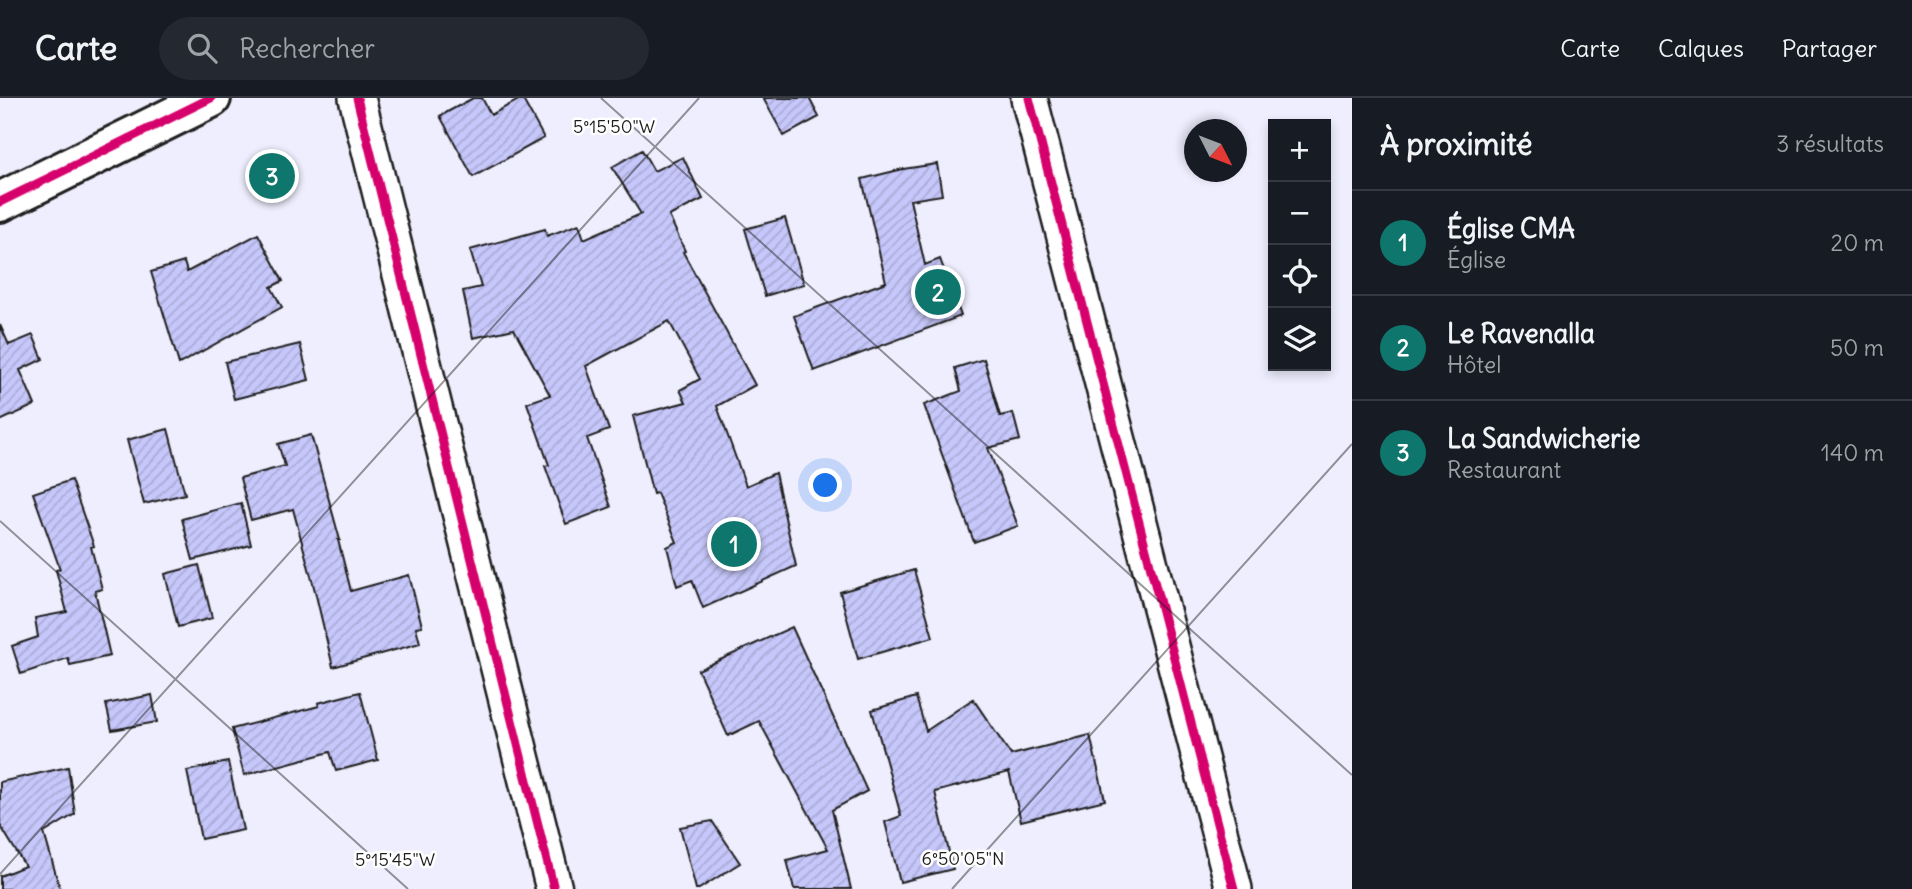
<!DOCTYPE html>
<html lang="fr">
<head>
<meta charset="utf-8">
<style>
  :root { --surface:#171b24; --page:#242831; --text:#f1f3f6; --muted:#9ea1a6; --line:#363941; --accent:#0f766e }
  body { margin:0; font-family:Delius,sans-serif; background:var(--page); color:var(--text) }
  .controls { position:absolute; right:21px; top:21px; display:grid; overflow:hidden; border-radius:0px; box-shadow:0 4px 10px #0003 }
  .controls button { width:63px; height:63px; display:grid; place-items:center; padding:0; border:0; border-bottom:2px solid var(--line); background:var(--surface); color:var(--text); font:35px sans-serif }
  .compass { position:absolute; left:1184px; top:21px; width:63px; height:63px; border-radius:50%; background:var(--surface); box-shadow:0 4px 10px #0003; rotate:132deg }
  .you { position:absolute; left:826px; top:388px; width:24px; height:24px; margin:-18px; border:5px solid #fff; border-radius:50%; background:#1a73e8; box-shadow:0 0 0 10px #1a73e833 }
  .badge { display:grid; place-items:center; width:46px; height:46px; border-radius:50%; background:var(--accent); color:#fff; font-size:23px; font-weight:700 }
  .pin { position:absolute; translate:-50% -50%; border:4px solid #fff; box-shadow:0 2px 7px #0006 }
  .list { margin:0; padding:0; list-style:none }
  h2 { display:flex; justify-content:space-between; align-items:center; height:91px; margin:0; padding:0 28px; font-size:30px }
  h2 small { font-size:23px; font-weight:400; color:var(--muted) }
  .list li { display:grid; grid-template-columns:46px 1fr auto; gap:21px; align-items:center; box-sizing:border-box; height:105px; padding:0 28px; border-top:2px solid var(--line) }
  .list b { display:block; font-size:26px; white-space:nowrap }
  .list p { margin:0; font-size:23px; white-space:nowrap; color:var(--muted) }
  .list em { font-size:23px; font-style:normal; color:var(--muted) }
  .icon { flex:none; width:38px; height:38px; fill:none; stroke:currentColor; stroke-width:2; stroke-linecap:round; stroke-linejoin:round }
  .map { position:relative; flex:none; width:1352px; height:791px; overflow:hidden }
  header { display:flex; align-items:center; gap:42px; box-sizing:border-box; height:98px; padding:0 35px; background:var(--surface); border-bottom:2px solid var(--line) }
  header strong { font-size:33px }
  nav { display:flex; gap:38px; margin-inline-start:auto; font-size:24px }
  .search { width:490px; height:63px; background:var(--page); display:flex; align-items:center; gap:18px; box-sizing:border-box; padding:0 24px; border-radius:38px; color:var(--muted); font-size:26px }
  main { display:flex }
  aside { flex:1; background:var(--surface) }
  .map>svg:first-child { display:block }
  .building { fill:url(#building-hatch); stroke:#1c1c1c; stroke-width:2 }
  .lines { fill:none; stroke-linecap:round; stroke-linejoin:round }
  .street-casing { stroke:#1c1c1c; stroke-width:40 }
  .secondary-casing { stroke:#1c1c1c; stroke-width:44 }
  .street { stroke:#fff; stroke-width:35 }
  .secondary { stroke:#fff; stroke-width:38 }
  .cycleway-casing { stroke:#fff; stroke-width:13 }
  .cycleway { stroke:#d6006c; stroke-width:9 }
  .ticks { fill:none; stroke:#1c1c1c; stroke-width:2; stroke-opacity:0.45 }
  .ticks-label { font-size:18px; text-anchor:middle; fill:#1c1c1c; stroke:#fff; stroke-width:5; stroke-linejoin:round; paint-order:stroke }
</style>
</head>
<body>
<header>
<strong>Carte</strong>
<div class="search"><svg class="icon" aria-label="search" viewBox="0 0 24 24"><circle cx="10" cy="10" r="6"/><path d="M15 15l6 6"/></svg>Rechercher</div>
<nav><a>Carte</a><a>Calques</a><a>Partager</a></nav>
</header>
<main>
<div class="map">
<svg width="1352" height="791" viewBox="0 0 1352 791">
  <defs>
    <pattern id="building-hatch" width="6" height="6" patternUnits="userSpaceOnUse" patternTransform="scale(1.75)"><rect width="6" height="6" fill="#c6c7fa"/><path d="M-1 1l2-2M0 6l6-6M5 7l2-2" fill="none" stroke="#aaaad6"/></pattern>
  </defs>
  <rect width="100%" height="100%" fill="#eeeefe"/>
  <filter id="ink" filterUnits="userSpaceOnUse"><feTurbulence type="fractalNoise" baseFrequency=".0143" numOctaves="2"/><feDisplacementMap in="SourceGraphic" scale="14" xChannelSelector="R" yChannelSelector="G"/><feConvolveMatrix kernelMatrix="1 2 1 2 8 2 1 2 1" color-interpolation-filters="sRGB"/></filter>
  <g filter="url(#ink)">
    <path class="building" d="M473,0H482L491,17L522,0L544,40L473,79L440,18Z
      M763,0H809L819,19L784,38Z
      M642,52L654,73L683,59L703,101L669,118L685,153L683,154L755,287L717,308L746,388L775,375L796,468L703,510L692,482L677,488L667,449L677,444L657,395L653,396L633,318L686,304L680,292L700,281L669,223L586,268L609,332L587,340L611,409L566,426L545,368L549,367L527,305L550,297L514,231L473,240L463,193L481,189L470,152L545,131L547,138L579,126L584,141L641,116L612,69Z
      M937,66L942,97L910,102L925,167L940,161L961,218L814,273L794,218L886,184L862,81L903,71Z
      M785,120L804,186L765,198L745,131Z
      M258,136L283,183L271,189L282,209L179,266L151,174L184,164L187,174Z
      M0,227L9,247L33,237L43,261L20,272L35,307L0,323Z
      M300,246L309,282L234,301L225,264Z
      M984,261L1000,318L1013,315L1020,342L988,350L1018,428L974,444L924,307L961,293L955,270Z
      M168,331L185,396L144,406L127,342Z
      M311,337L340,442H338L351,493L409,477L422,528L416,529L420,545L333,569L315,493L293,411L251,422L240,380L285,368L278,346Z
      M71,382L94,448L91,449L102,491L95,493L110,558L70,567L68,560L21,576L12,548L38,539L35,520L67,514L56,472L60,471L33,395Z
      M241,405L251,447L193,462L182,421Z
      M199,467L212,520L178,529L165,476Z
      M914,472L933,539L858,561L840,494Z
      M792,529L867,693L832,712L851,791H794L787,762L828,751L759,623L728,638L698,572Z
      M360,594L378,662L336,673L330,654L244,677L232,631L319,608L318,605Z
      M152,597L157,624L112,632L106,606Z
      M916,599L926,633L973,601L1011,657L1090,637L1105,702L1021,723L1009,674L935,694L953,771L900,784L885,724L901,718L872,612Z
      M228,664L243,732L201,741L187,673Z
      M68,669L75,716L44,735L60,791H0V778L25,768L0,727V684Z
      M712,723L740,765L699,791H696L680,729Z"/>
    <g class="lines">
      <defs>
        <path id="street" d="M357,0L554,791
          M1029,0L1234,791"/>
        <path id="secondary" d="M0,104L211,0"/>
      </defs>
      <use href="#street" class="street-casing"/>
      <use href="#secondary" class="secondary-casing"/>
      <use href="#street" class="street"/>
      <use href="#secondary" class="secondary"/>
      <defs>
        <path id="cycleway" d="M357,0L554,791
          M1029,0L1234,791
          M0,104L211,0"/>
      </defs>
      <use href="#cycleway" class="cycleway-casing"/>
      <use href="#cycleway" class="cycleway"/>
    </g>
  </g>
  <path class="ticks" d="M601,0L1352,677M0,423L408,791M0,776L699,0M952,791L1352,346"/>
  <g class="ticks-label">
    <text x="614" y="35">5°15'50"W</text>
    <text x="963" y="767">6°50'05"N</text>
    <text x="395" y="768">5°15'45"W</text>
  </g>
</svg>
<div class="controls">
<button>+</button>
<button>−</button>
<button><svg class="icon" aria-label="locate" viewBox="0 0 24 24"><circle cx="12" cy="12" r="6"/><path d="M12 2v4M12 18v4M2 12h4M18 12h4"/></svg></button>
<button><svg class="icon" aria-label="layers" viewBox="0 0 24 24"><path d="M12 4l9 5-9 5-9-5zM3 14l9 5 9-5"/></svg></button>
</div>
<svg class="compass" viewBox="-18 -18 36 36"><path d="M0-13l5 13h-10z" fill="#e53935"/><path d="M0 13l5-13h-10z" fill="#9ea1a6"/></svg>
<div class="you"></div>
<div class="pin badge" style="left:734px;top:446px">1</div>
<div class="pin badge" style="left:938px;top:194px">2</div>
<div class="pin badge" style="left:272px;top:78px">3</div>
</div>
<aside>
<h2>À proximité<small>3 résultats</small></h2>
<ul class="list">
<li><span class="badge">1</span><div><b>Église CMA</b><p>Église</p></div><em>20 m</em></li>
<li><span class="badge">2</span><div><b>Le Ravenalla</b><p>Hôtel</p></div><em>50 m</em></li>
<li><span class="badge">3</span><div><b>La Sandwicherie</b><p>Restaurant</p></div><em>140 m</em></li>
</ul>
</aside>
</main>
</body>
</html>
